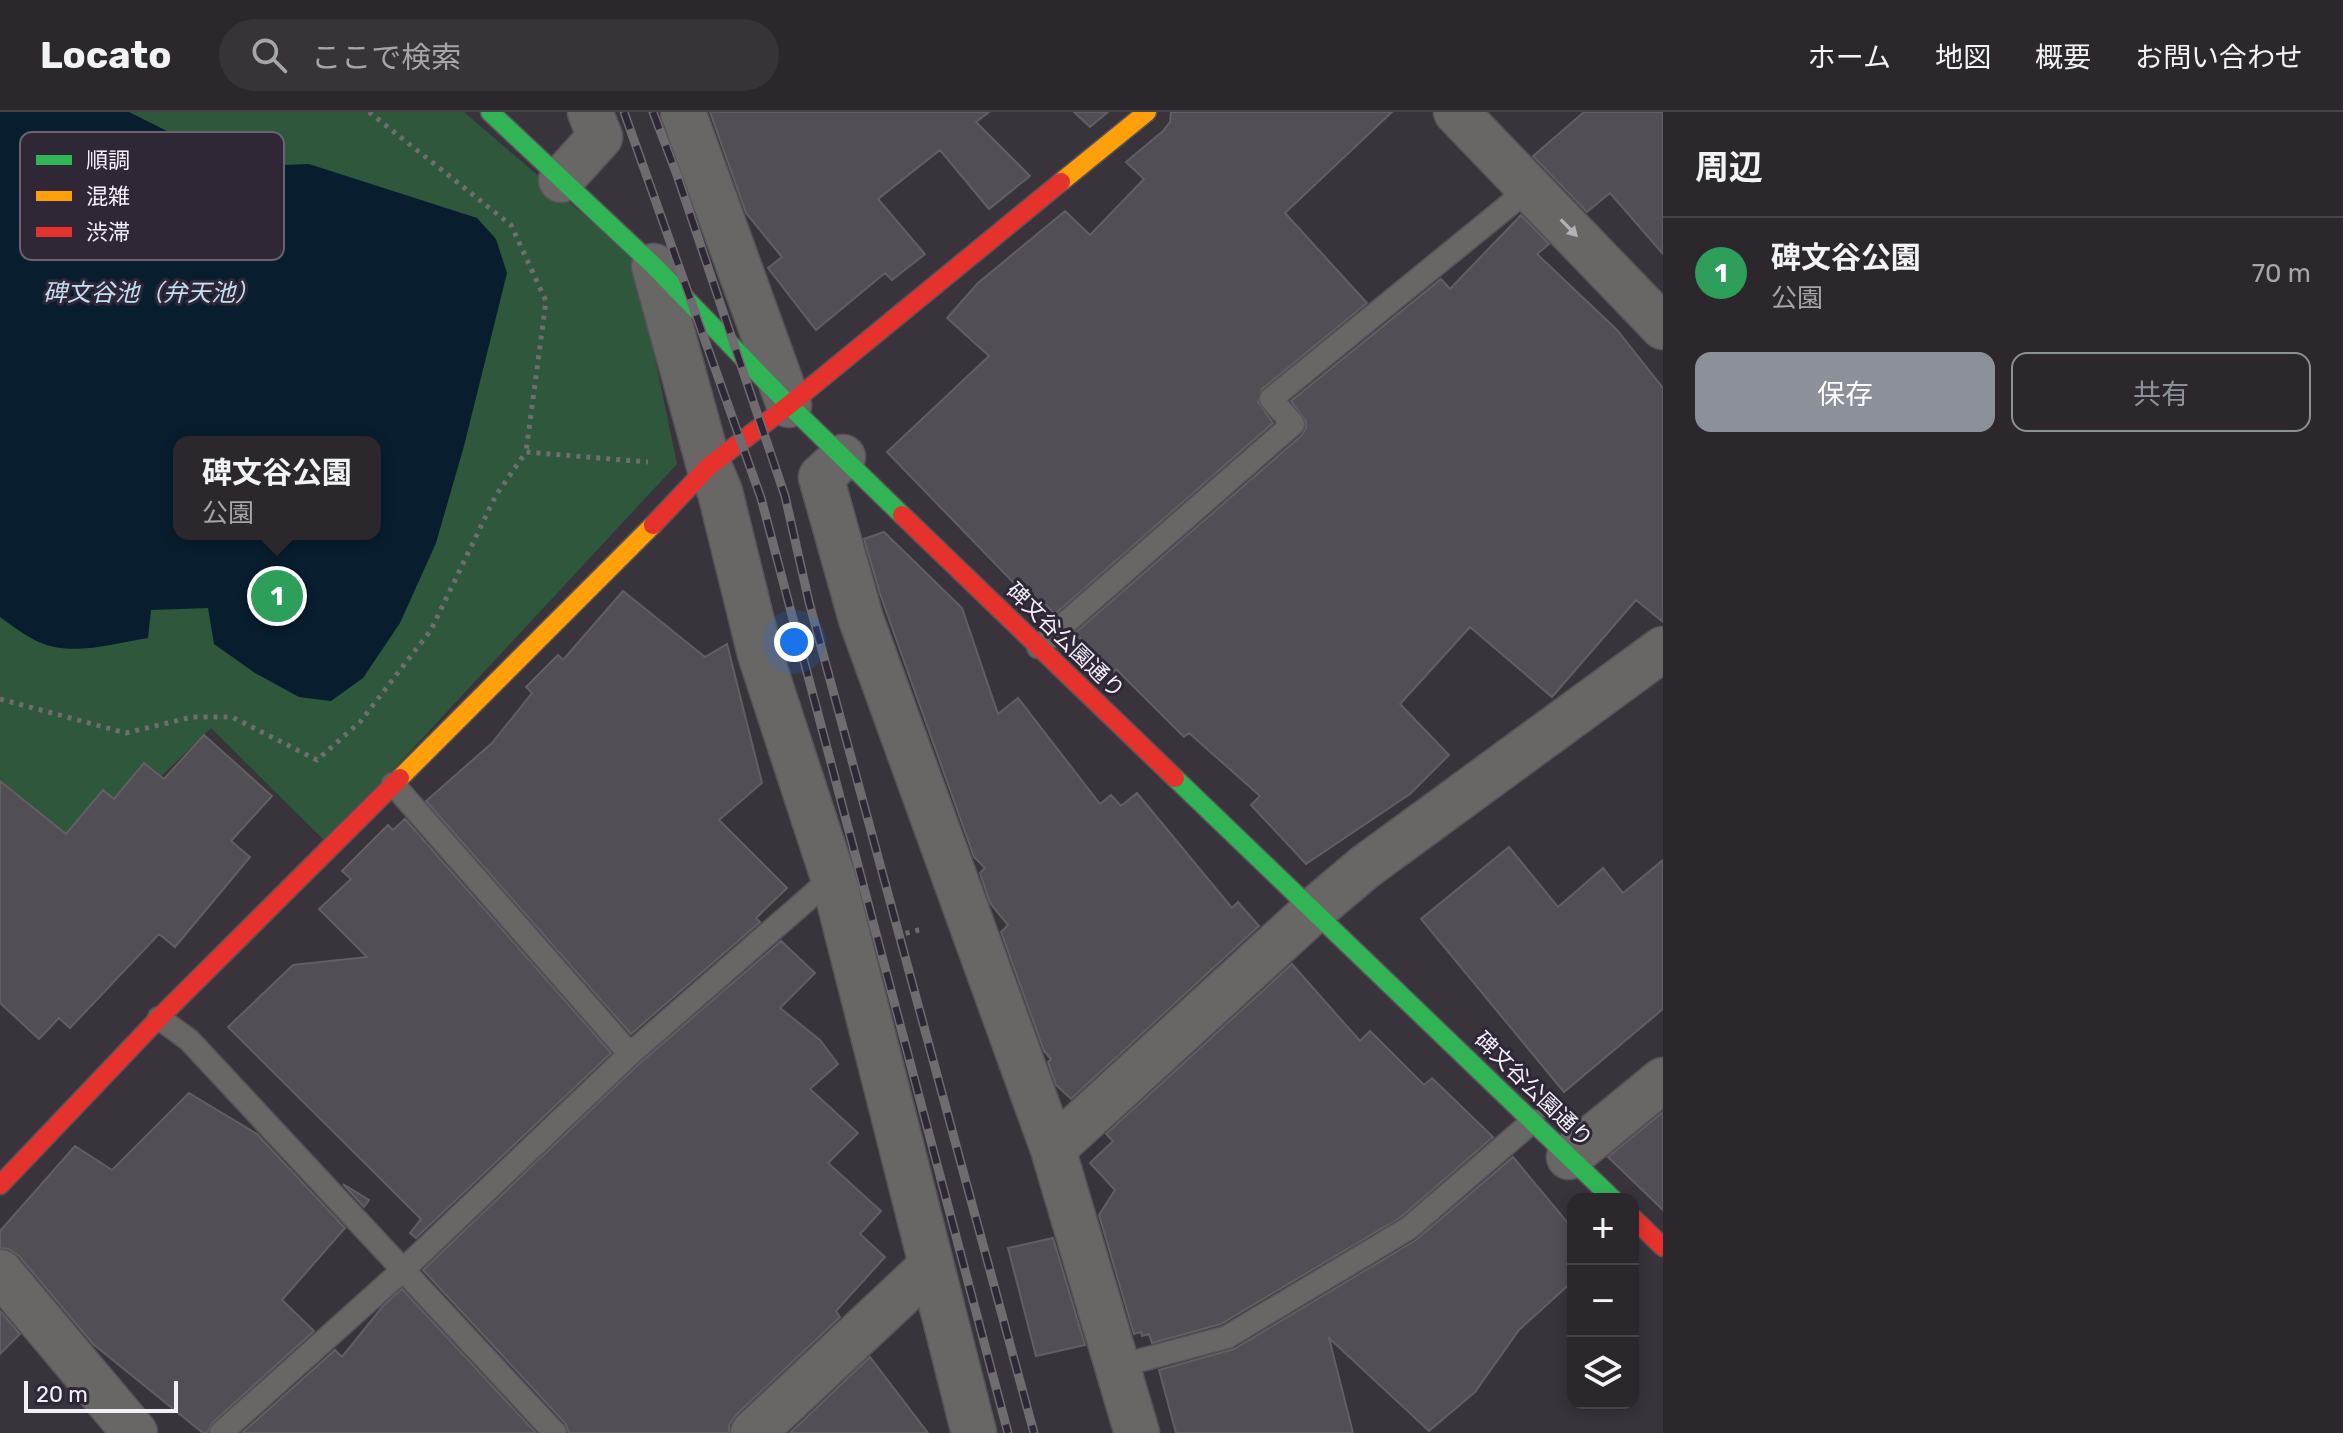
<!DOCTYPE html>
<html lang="ja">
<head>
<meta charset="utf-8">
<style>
  :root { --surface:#2b272d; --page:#373339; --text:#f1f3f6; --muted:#a6a5aa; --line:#474449; --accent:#8c9099 }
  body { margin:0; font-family:Rubik,"Noto Sans JP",sans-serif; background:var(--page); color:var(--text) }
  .controls { position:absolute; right:24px; bottom:24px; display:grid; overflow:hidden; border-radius:16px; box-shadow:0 4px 12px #0003 }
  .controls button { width:72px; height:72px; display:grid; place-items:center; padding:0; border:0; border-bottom:2px solid var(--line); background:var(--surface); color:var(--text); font:40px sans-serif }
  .scale { position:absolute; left:24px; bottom:20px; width:154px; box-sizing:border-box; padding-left:8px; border:4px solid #f4eef9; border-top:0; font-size:22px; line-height:28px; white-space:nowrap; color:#f4eef9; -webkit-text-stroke:6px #2f2736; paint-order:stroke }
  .you { position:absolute; left:794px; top:530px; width:28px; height:28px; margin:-20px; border:6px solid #fff; border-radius:50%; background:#1a73e8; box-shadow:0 0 0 12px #1a73e833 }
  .badge { display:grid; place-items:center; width:52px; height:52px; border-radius:50%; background:var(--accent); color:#fff; font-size:26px; font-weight:700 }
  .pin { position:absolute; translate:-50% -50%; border:4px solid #fff; box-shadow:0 2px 8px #0006 }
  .popup { position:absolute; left:173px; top:324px; width:208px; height:104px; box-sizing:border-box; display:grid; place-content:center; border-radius:16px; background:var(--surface); filter:drop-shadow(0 2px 6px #0005); font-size:26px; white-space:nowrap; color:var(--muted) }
  .popup b { font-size:30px; color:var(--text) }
  .popup::after { content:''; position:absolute; left:50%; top:100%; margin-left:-16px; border:16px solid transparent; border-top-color:var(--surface) }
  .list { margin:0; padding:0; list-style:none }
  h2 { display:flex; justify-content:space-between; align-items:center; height:104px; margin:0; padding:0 32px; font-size:34px }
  h2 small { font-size:26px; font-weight:400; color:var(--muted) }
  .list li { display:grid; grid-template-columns:52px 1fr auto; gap:24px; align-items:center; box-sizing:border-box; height:112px; padding:0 32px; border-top:2px solid var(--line) }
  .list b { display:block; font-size:30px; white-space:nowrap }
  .list p { margin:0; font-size:26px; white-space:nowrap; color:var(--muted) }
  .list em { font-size:26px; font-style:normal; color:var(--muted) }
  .actions { display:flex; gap:16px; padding:24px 32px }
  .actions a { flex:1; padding:18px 0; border:2px solid var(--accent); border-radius:16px; text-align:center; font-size:28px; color:var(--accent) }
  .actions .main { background:var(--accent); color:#fff }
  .icon { flex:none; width:44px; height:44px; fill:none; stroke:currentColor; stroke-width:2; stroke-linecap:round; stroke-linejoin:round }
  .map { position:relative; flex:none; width:1663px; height:1321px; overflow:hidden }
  header { display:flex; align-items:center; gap:48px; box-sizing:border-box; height:112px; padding:0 40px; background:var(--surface); border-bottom:2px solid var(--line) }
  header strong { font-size:38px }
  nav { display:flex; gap:44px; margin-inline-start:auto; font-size:28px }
  .search { width:560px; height:72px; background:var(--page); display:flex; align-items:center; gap:20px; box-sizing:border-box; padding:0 28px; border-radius:44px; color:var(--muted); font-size:30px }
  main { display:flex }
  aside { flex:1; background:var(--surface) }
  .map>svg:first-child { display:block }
  .green { fill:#2f573c; fill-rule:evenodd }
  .water { fill:#081e2f; fill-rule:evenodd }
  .building { fill:#524e55; stroke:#615e64; stroke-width:2 }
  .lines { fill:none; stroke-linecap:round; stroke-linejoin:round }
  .lane-casing { stroke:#575359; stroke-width:25 }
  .street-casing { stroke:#575359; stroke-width:47 }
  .fast-casing { stroke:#575359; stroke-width:21 }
  .slow-casing { stroke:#575359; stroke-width:21 }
  .jam-casing { stroke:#575359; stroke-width:21 }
  .path { stroke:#6f6d6e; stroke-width:5; stroke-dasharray:4 6; stroke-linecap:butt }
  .lane { stroke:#696666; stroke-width:22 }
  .street { stroke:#696666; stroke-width:44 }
  .fast { stroke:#30b455; stroke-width:18 }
  .slow { stroke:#ff9f0a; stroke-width:18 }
  .jam { stroke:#e5322d; stroke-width:18 }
  .rail-casing { stroke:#6f6b6f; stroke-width:9 }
  .rail { stroke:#2f2736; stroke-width:6; stroke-dasharray:18; stroke-linecap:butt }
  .oneway { fill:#b5b1b7 }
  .labels { text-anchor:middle; stroke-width:6; stroke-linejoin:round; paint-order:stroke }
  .street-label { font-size:22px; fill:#f4eef9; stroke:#2f2736 }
  .water-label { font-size:24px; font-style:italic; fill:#c4e0f7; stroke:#2f2736 }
  .key { fill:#2f2736; stroke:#6a6370; stroke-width:2 }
  .key-label { font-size:22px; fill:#f4eef9 }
</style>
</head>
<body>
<header>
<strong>Locato</strong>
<div class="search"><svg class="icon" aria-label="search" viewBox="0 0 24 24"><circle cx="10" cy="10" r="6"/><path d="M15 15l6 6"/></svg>ここで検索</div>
<nav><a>ホーム</a><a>地図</a><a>概要</a><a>お問い合わせ</a></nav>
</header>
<main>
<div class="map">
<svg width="1663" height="1321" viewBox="0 0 1663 1321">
  <rect width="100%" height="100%" fill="#39343c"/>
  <path class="green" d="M0,0H464L634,146L677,352L326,730L211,616L50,772L0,714ZM179,330H375V422H179Z"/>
  <path class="water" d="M0,0H129L209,40L257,54L309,52L477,106L496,127L507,161L464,334L436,431L400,511L363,566L331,589L299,585L255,561L214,532L208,496L151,498L148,526C110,532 66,547 31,526C20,520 10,512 0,505ZM179,330H375V422H179Z"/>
  <path class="building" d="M710,0H989L976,10L1030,64L989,97L940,38L878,87L925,142L892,168L885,161L816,218L768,156L782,145L746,101Z
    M1074,0H1108L1090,15Z
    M1171,0H1392L1285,101L1367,191L1262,277L1258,290L1273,311L1055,502L1044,491L1038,496L887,340L989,244L947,206L978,171L1065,99L1090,123L1144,67L1126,50L1163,19L1170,10Z
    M1584,0H1663V142L1610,81L1587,100L1533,44Z
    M1521,103L1549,132L1537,142L1617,218L1663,276V510L1636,488L1552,585L1470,515L1400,592L1449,643L1410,682L1306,752L1251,693L1260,684L1189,621L1184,625L1116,557L1114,560L1075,521L1302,323L1306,316V309L1291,289L1441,167L1450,177Z
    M884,420L962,496L998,602L1018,586L1100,692L1111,683L1121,694L1137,681L1232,796L1238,790L1259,814L1071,987L1056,973L1048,950L1051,947L1044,939L1001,820L1008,813L990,791L980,761L985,756L974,745L880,482L864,427Z
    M623,479L705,545L727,532L762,671L719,708L787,776L756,806L760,810L631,922L426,689L492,631L532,581L526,575L558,543L563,548Z
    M204,623L272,684L231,729L250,745L175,835L159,822L70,916L59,906L39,927L0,891V669L66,722L103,678L114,687L144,651L164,667Z
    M405,707L611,941L416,1126L410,1121L421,1107L228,915L293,853L367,845L319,797L351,767L342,759L388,713L393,718Z
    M1509,735L1558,795L1603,756L1623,781L1663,748V897L1564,980L1421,807Z
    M781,829L815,861L780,896L820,928L838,952L810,977L858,1021L828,1051L881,1099L860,1122L885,1145L836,1199L840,1205L736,1303L729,1313V1321H569L565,1311L423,1158L639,952Z
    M1292,852L1360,929L1370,919L1424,973L1432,966L1493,1025L1401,1105L1221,1212L1152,1231L1149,1222L1142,1224L1141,1220L1134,1222L1099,1103L1115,1078L1090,1051L1113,1029L1106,1022Z
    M189,981L257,1022L345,1116L282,1188L314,1219L212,1311L207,1321H203L93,1232L19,1144L9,1137L0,1136V1119L75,1034L112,1058Z
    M1663,1000V1098L1608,1045Z
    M1513,1045L1573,1117V1169L1519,1218L1475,1280L1429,1319L1329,1226L1353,1321H1176L1159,1258L1234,1237L1416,1128Z
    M343,1072L369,1088L364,1095Z
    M1053,1126L1085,1233L1036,1244L1008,1136Z
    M402,1177L536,1321H242L335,1238L342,1245L383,1194Z
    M0,1199L20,1222L0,1242Z
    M870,1245L928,1321H790Z"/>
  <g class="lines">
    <defs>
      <path id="lane" d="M1038,535L1293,312L1271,287L1530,76
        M393,672L630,942
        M159,906L189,928L555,1321
        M1119,1254L1227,1225L1409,1116L1533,1009
        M221,1321L404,1157L630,942L833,765"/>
      <path id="street" d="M683,0L789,293
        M1456,0L1663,215
        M561,68L600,25L590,0
        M654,154L709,354L720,380L760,542L833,765L974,1321
        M843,345L821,365L861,507L1053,1037L1137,1321
        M1053,1037L1314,798L1365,755L1663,537
        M1569,1045L1663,968
        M0,1160L135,1321
        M753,1321L930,1155"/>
      <path id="fast" d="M490,0L654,154L789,293L902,403
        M1175,666L1613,1087"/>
      <path id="slow" d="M1061,70L1147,0
        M400,666L653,413"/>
      <path id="jam" d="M902,403L1175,666
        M653,413L709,354L789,293L1061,70
        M0,1073L159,906L400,666
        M1633,1106L1663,1135"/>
    </defs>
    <use href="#lane" class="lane-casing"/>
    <use href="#street" class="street-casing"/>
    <use href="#fast" class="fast-casing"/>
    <use href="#slow" class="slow-casing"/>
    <use href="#jam" class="jam-casing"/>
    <path class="path" d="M369,0L511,113L546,189L526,340
      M0,587L126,621L192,605H232L317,648L360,610L431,518L496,383L526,340L648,350
      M896,824L922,817"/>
    <use href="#lane" class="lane"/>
    <use href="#street" class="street"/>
    <use href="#fast" class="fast"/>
    <use href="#slow" class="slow"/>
    <use href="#jam" class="jam"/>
    <defs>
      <path id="rail" d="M624,0L761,386L1008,1321
        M653,0L677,63L785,384L809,490L1034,1321"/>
    </defs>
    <use href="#rail" class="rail-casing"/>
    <use href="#rail" class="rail"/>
  </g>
  <defs><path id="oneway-solid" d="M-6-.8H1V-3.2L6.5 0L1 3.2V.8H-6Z" transform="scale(2)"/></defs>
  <use class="oneway" href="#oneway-solid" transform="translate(1569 116) rotate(46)"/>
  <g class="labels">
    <g class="street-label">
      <text transform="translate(1066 528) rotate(44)" y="8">碑文谷公園通り</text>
      <text transform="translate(1534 977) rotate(44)" y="8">碑文谷公園通り</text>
    </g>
    <g class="water-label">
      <text x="151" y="189">碑文谷池（弁天池）</text>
    </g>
  </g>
  <rect x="20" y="20" width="264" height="128" rx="12" class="key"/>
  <rect x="36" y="43" width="36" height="10" fill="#30b455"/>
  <rect x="36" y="79" width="36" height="10" fill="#ff9f0a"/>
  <rect x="36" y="115" width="36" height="10" fill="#e5322d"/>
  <g class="key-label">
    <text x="86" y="56">順調</text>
    <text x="86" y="92">混雑</text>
    <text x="86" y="128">渋滞</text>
  </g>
</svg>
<div class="controls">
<button>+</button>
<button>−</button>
<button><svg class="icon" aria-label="layers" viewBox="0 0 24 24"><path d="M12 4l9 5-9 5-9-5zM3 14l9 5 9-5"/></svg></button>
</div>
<div class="scale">20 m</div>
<div class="you"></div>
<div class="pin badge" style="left:277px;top:484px;background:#2e9e5b">1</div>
<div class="popup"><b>碑文谷公園</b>公園</div>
</div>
<aside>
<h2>周辺<small></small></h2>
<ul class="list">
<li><span class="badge" style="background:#2e9e5b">1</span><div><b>碑文谷公園</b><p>公園</p></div><em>70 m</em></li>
</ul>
<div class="actions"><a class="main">保存</a><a>共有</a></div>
</aside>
</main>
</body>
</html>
